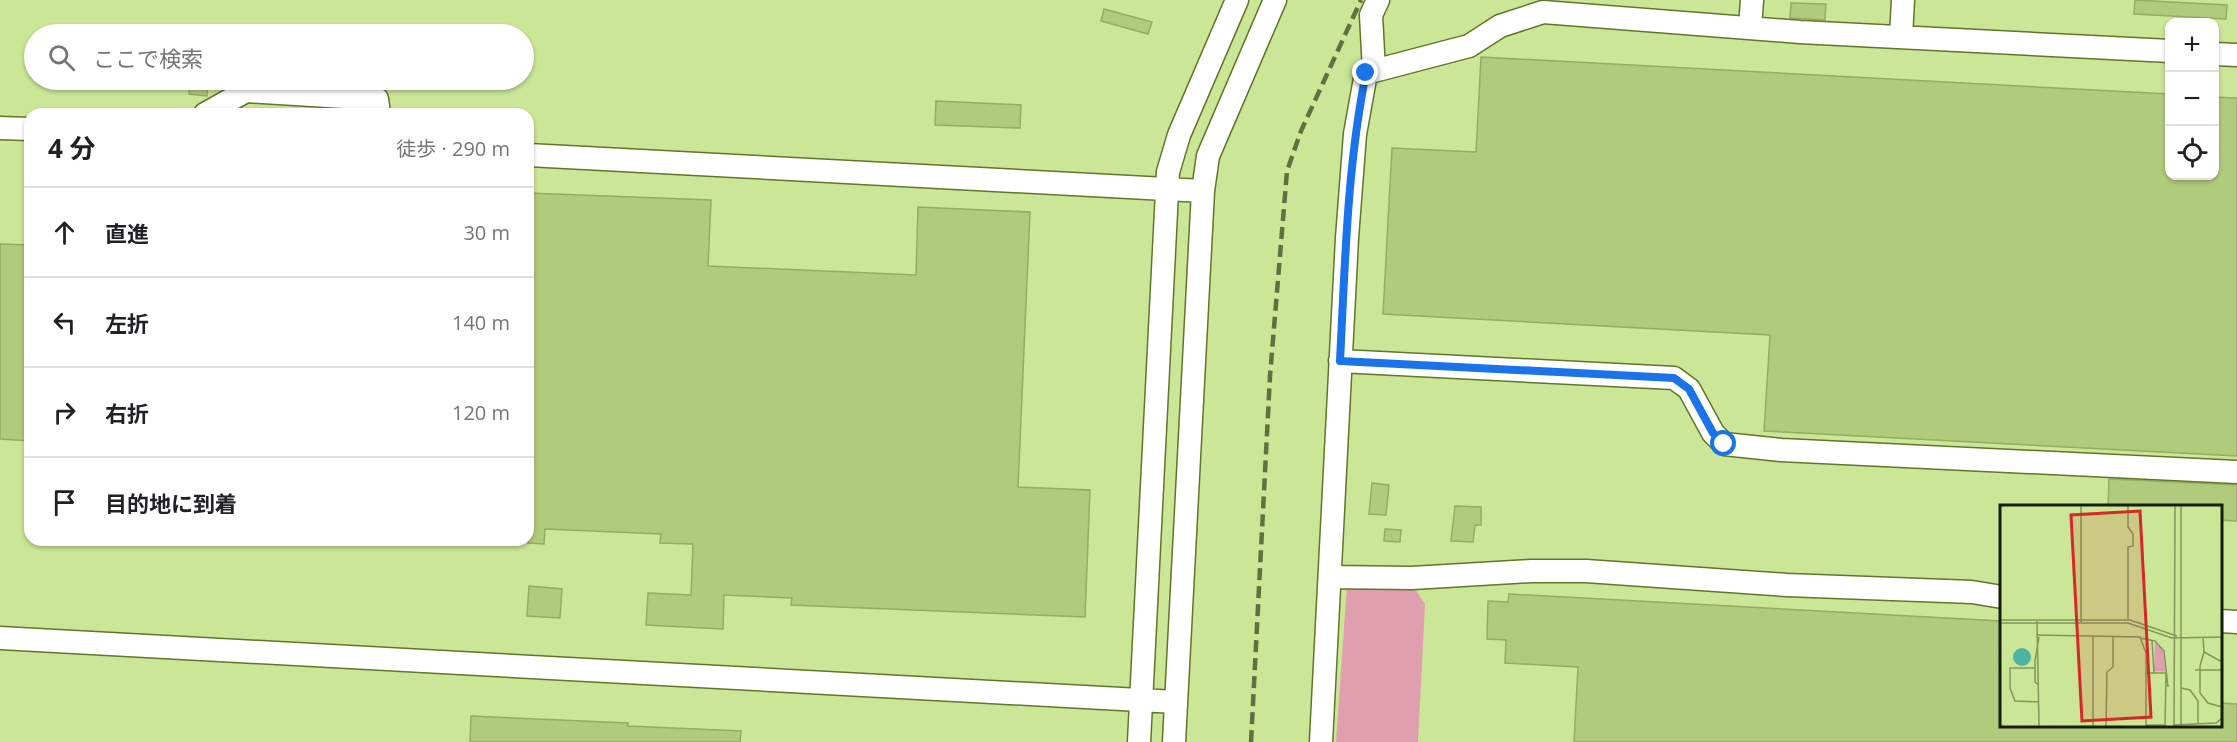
<!DOCTYPE html>
<html lang="ja">
<head>
<meta charset="utf-8">
<style>
  :root { --surface:#fff; --page:#f6f6f6; --text:#202124; --muted:#757577; --line:#e0e0e0 }
  body { margin:0; font-family:"Open Sans","Noto Sans JP",sans-serif; background:var(--page); color:var(--text) }
  .controls { position:absolute; right:18px; top:18px; display:grid; overflow:hidden; border-radius:12px; box-shadow:0 2px 4px #0004 }
  .controls button { width:54px; height:54px; display:grid; place-items:center; padding:0; border:0; border-bottom:2px solid var(--line); background:var(--surface); color:var(--text); font:30px sans-serif }
  .stop { position:absolute; width:18px; height:18px; margin:-14px; border:4px solid #1a73e8; border-radius:50%; background:#fff }
  .stop.end { background:#1a73e8; border-color:#fff; box-shadow:0 2px 6px #0008 }
  .list { margin:0; padding:0; list-style:none }
  h2 { display:flex; justify-content:space-between; align-items:center; height:78px; margin:0; padding:0 24px; font-size:26px }
  h2 small { font-size:20px; font-weight:400; color:var(--muted) }
  .list li { display:grid; grid-template-columns:39px 1fr auto; gap:18px; align-items:center; box-sizing:border-box; height:90px; padding:0 24px; border-top:2px solid var(--line) }
  .list b { display:block; font-size:22px; white-space:nowrap }
  .list em { font-size:20px; font-style:normal; color:var(--muted) }
  .icon { flex:none; width:33px; height:33px; fill:none; stroke:currentColor; stroke-width:2; stroke-linecap:round; stroke-linejoin:round }
  .map { position:relative; flex:none; width:2237px; height:742px; overflow:hidden }
  .search { position:absolute; background:var(--surface); box-shadow:0 2px 4px #0004; left:24px; top:24px; width:510px; height:66px; display:flex; align-items:center; gap:15px; box-sizing:border-box; padding:0 21px; border-radius:33px; color:var(--muted); font-size:22px }
  .panel { position:absolute; background:var(--surface); box-shadow:0 2px 4px #0004; left:24px; top:108px; width:510px; height:438px; border-radius:18px }
  .map>svg:first-child { display:block }
  .green { fill:#e09fae }
  .building { fill:#b1cb7c; stroke:#94ad5f; stroke-width:1.5 }
  .lines { fill:none; stroke-linecap:round; stroke-linejoin:round }
  .minor-casing { stroke:#607628; stroke-width:25 }
  .minor { stroke:#fff; stroke-width:22 }
  .rail { stroke:#60703e; stroke-width:4.5; stroke-dasharray:12 6; stroke-linecap:butt }
  .route { stroke:#1a73e8; stroke-width:8 }
  .inset-road { fill:none; stroke:#82965a; stroke-width:1.5 }
  .view { fill:#d62828; fill-opacity:0.15; stroke:#d62828; stroke-width:3 }
  .inset-edge { fill:none; stroke:#151e00; stroke-width:3 }
</style>
</head>
<body>
<div class="map">
<svg width="2237" height="742" viewBox="0 0 2237 742">
  <rect width="100%" height="100%" fill="#cbe696"/>
  <path class="green" d="M1347,585L1413,586L1425,604L1418,742H1336Z"/>
  <path class="building" d="M2135,0L2227,5L2226,19L2134,14Z
    M1791,3L1826,4L1825,20L1790,18Z
    M1104,9L1152,22L1148,34L1101,21Z
    M1481,57L2169,94V176H2214V97L2237,98V456L1764,431L1770,335L1383,314L1392,148L1476,152Z
    M190,80H208L207,96L189,94Z
    M936,101L1021,105L1020,128L935,125Z
    M528,193L711,200L708,266L916,275L918,207L1030,212L1018,487L1090,490L1085,617L791,605L792,598L724,595L723,629L646,625L648,593L691,595L693,544L660,543L661,534L545,529L544,544L528,543Z
    M0,244L30,245V441L0,439Z
    M2109,479L2237,485V521L2220,520V507H2108Z
    M1372,483L1389,485L1386,515L1369,514Z
    M1455,506L1481,507V525H1475L1473,542L1451,541Z
    M1385,529L1401,530L1400,542L1384,541Z
    M529,586L562,589L560,618L527,616Z
    M1509,594L2001,621V726H2220V703L2237,704V742H1574L1578,667L1505,663L1506,640L1487,639L1488,601L1508,602Z
    M471,716L628,723V726L741,731L740,742H470Z"/>
  <g class="lines">
    <defs>
      <path id="minor" d="M1750,28L1752,0
        M1901,37L1903,0
        M2214,54L2237,55
        M1374,71L1371,15L1378,0
        M205,114L246,91L377,99L379,114
        M0,128L30,129
        M528,155L1203,191
        M1340,361L1674,378L1689,389L1713,433L1724,444L1781,450L2237,472
        M1330,577L1412,578L1531,571H1586L1787,585L1972,592L2002,597
        M2220,621L2237,622
        M0,638L1176,702
        M1139,742L1168,172L1179,135L1237,0
        M1174,742L1203,191L1208,156L1275,0
        M1321,742L1347,238L1355,134L1366,73L1469,46L1500,26L1543,12L1800,32L2170,51"/>
    </defs>
    <use href="#minor" class="minor-casing"/>
    <use href="#minor" class="minor"/>
    <path class="rail" d="M1251,742L1270,376L1287,171L1301,131L1361,0"/>
  </g>
  <g class="lines">
    <path class="route" d="M1366,73C1347,167 1345,265 1340,361L1674,378L1689,389L1713,433L1724,444"/>
  </g>
  <g transform="translate(2000 505)">
    <rect width="222" height="222" fill="#cbe696"/>
    <path d="M155,138L163,145L166,167L154,166Z" fill="#e09fae"/>
    <path d="M13 152a9 9 0 1 1 18 0a9 9 0 1 1-18 0Z" fill="#4cb3a5"/>
    <path class="inset-road" d="M128,114V42L133,41V29L128,22V0M0,115H130L177,131M37,116L39,222M81,117V0M0,118H128L172,133L222,132M36,130L140,132L146,148V222M93,131V222M203,132L204,147L222,157M140,133L155,136L164,146L168,182M152,136L154,168M204,147L200,161V188L208,198L222,202M35,163H10V183L15,196L39,197M195,165H222M146,168H167M39,180L35,177V156L39,132M181,183L190,185L198,196V219M146,220H165M174,220L216,218L222,213M106,222L107,167L113,162V131M165,222L166,168M174,222L175,0M181,222V0"/>
    <path class="view" d="M140,6L151,212L82,216L71,10Z"/>
    <rect width="222" height="222" class="inset-edge"/>
  </g>
</svg>
<div class="controls">
<button>+</button>
<button>−</button>
<button><svg class="icon" aria-label="locate" viewBox="0 0 24 24"><circle cx="12" cy="12" r="6"/><path d="M12 2v4M12 18v4M2 12h4M18 12h4"/></svg></button>
</div>
<div class="stop" style="left:1724px;top:444px"></div>
<div class="stop end" style="left:1366px;top:73px"></div>
<div class="search"><svg class="icon" aria-label="search" viewBox="0 0 24 24"><circle cx="10" cy="10" r="6"/><path d="M15 15l6 6"/></svg>ここで検索</div>
<section class="panel">
<h2>4 分<small>徒歩 · 290 m</small></h2>
<ul class="list">
<li><svg class="icon" aria-label="ahead" viewBox="0 0 24 24"><path d="M12 20V5M6 11l6-6 6 6"/></svg><div><b>直進</b></div><em>30 m</em></li>
<li><svg class="icon" aria-label="left" viewBox="0 0 24 24"><path d="M17 20v-9H6M10 6l-5 5 5 5"/></svg><div><b>左折</b></div><em>140 m</em></li>
<li><svg class="icon" aria-label="right" viewBox="0 0 24 24"><path d="M7 20v-9h11M14 6l5 5-5 5"/></svg><div><b>右折</b></div><em>120 m</em></li>
<li><svg class="icon" aria-label="arrive" viewBox="0 0 24 24"><path d="M6 21V4h12l-3 4 3 4H6"/></svg><div><b>目的地に到着</b></div></li>
</ul>
</section>
</div>
</body>
</html>
